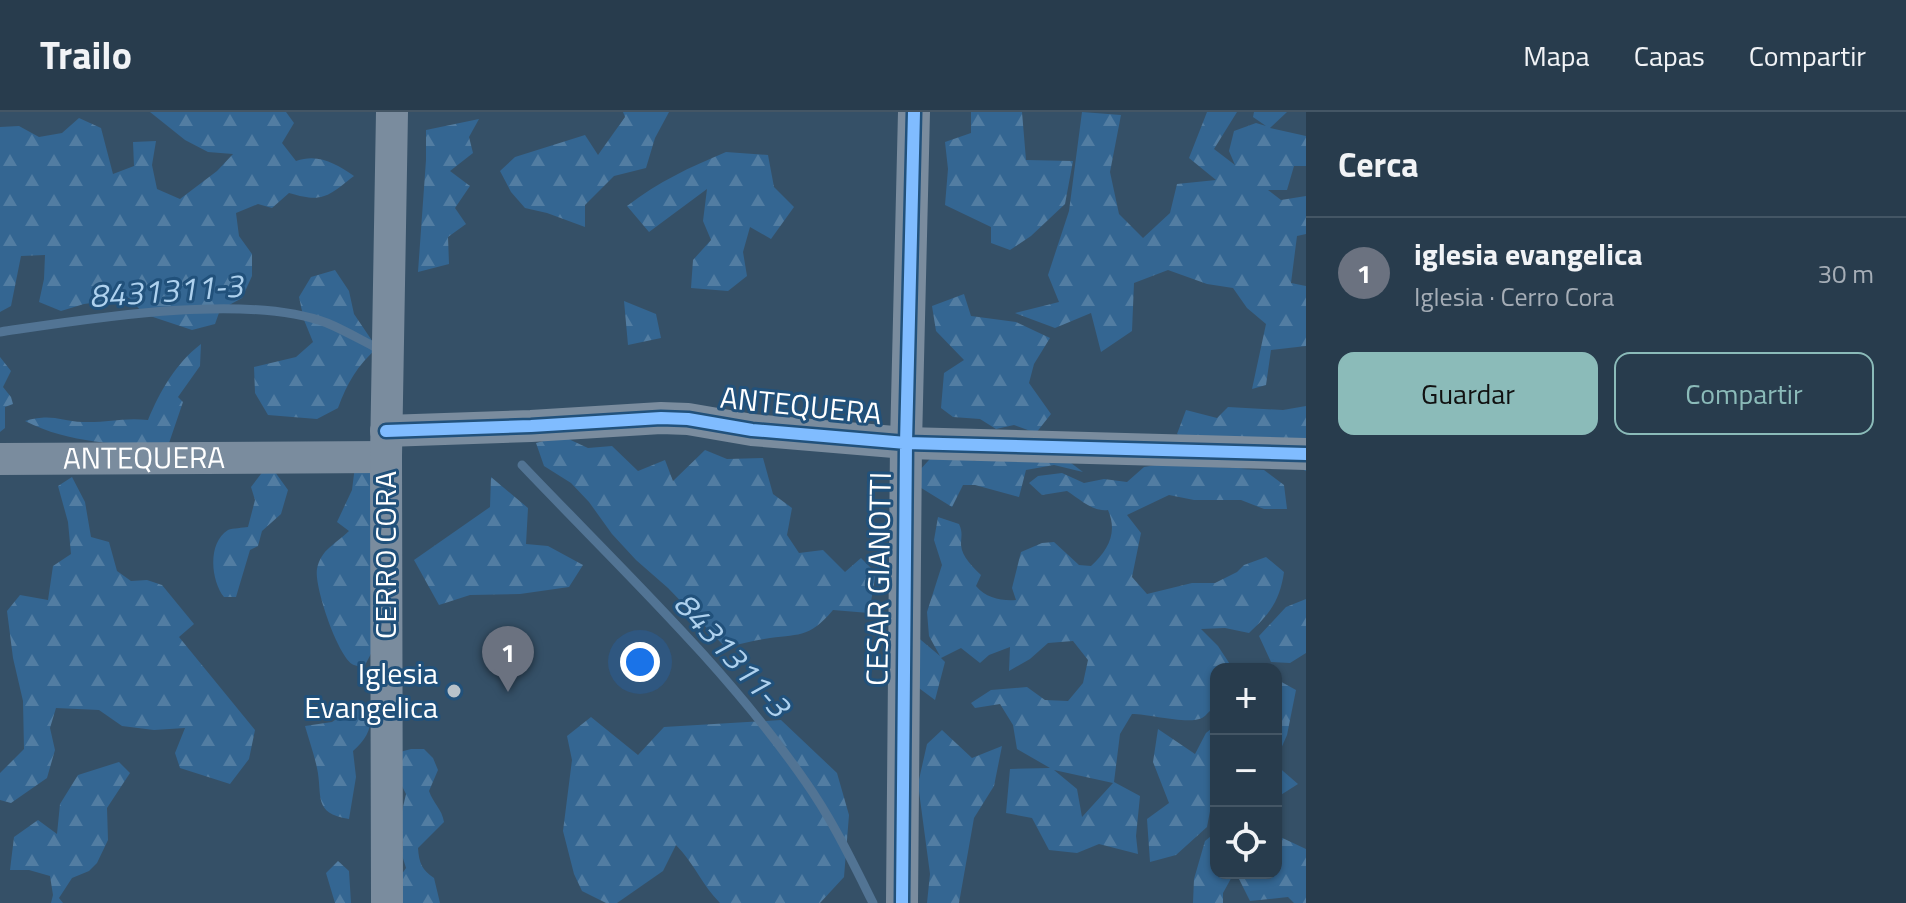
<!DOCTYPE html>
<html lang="es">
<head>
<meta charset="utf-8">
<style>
  :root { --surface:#283c4d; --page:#344757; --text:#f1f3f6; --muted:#a5adb6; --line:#445665; --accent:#8bbbb9 }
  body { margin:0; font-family:"Titillium Web",sans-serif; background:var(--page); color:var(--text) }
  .controls { position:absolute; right:24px; bottom:24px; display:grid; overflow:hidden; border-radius:16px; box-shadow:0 2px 6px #0004 }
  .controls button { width:72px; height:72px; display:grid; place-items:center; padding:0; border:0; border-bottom:2px solid var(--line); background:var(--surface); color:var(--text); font:40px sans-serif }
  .you { position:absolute; left:640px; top:550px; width:28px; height:28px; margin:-20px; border:6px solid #fff; border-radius:50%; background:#1a73e8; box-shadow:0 0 0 12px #1a73e833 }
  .badge { display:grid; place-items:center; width:52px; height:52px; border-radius:50%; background:var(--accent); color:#fff; font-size:26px; font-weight:700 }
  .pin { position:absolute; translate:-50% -66px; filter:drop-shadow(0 2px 4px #0008) }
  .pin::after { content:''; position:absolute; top:42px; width:28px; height:24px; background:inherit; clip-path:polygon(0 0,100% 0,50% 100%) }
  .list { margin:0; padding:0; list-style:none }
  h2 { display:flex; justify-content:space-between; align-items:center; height:104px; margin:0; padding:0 32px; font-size:34px }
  h2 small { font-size:26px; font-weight:400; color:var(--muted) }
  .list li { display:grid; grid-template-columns:52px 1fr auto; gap:24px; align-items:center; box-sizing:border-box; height:112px; padding:0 32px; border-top:2px solid var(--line) }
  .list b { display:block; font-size:30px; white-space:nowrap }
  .list p { margin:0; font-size:26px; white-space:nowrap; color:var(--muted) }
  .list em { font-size:26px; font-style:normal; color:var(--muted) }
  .actions { display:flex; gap:16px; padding:24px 32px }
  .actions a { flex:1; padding:18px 0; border:2px solid var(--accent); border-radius:16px; text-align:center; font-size:28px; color:var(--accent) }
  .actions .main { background:var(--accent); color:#111 }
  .icon { flex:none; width:44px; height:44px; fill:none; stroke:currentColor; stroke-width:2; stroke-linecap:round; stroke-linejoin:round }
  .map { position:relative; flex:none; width:1306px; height:791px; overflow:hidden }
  header { display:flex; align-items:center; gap:48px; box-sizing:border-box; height:112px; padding:0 40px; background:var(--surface); border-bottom:2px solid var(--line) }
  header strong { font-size:38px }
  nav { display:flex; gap:44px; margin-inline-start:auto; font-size:28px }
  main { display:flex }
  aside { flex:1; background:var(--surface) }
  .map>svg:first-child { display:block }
  .forest { fill:url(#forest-firs); fill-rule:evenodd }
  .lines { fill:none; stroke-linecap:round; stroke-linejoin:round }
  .stream { stroke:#527494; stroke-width:9 }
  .street { stroke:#7a8c9e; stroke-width:32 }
  .cycleway-casing { stroke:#21517b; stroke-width:17 }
  .cycleway { stroke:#80bcff; stroke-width:12 }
  .poi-dot { fill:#b8c2ca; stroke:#21517b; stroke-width:3 }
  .labels { text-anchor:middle; stroke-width:6; stroke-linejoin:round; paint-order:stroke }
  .street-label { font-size:30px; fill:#fff; stroke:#21517b }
  .poi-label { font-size:30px; fill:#fff; stroke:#21517b; text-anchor:end }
  .water-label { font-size:32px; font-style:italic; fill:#aed1ee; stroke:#21517b }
</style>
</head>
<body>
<header>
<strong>Trailo</strong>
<nav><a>Mapa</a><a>Capas</a><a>Compartir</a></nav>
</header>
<main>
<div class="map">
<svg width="1306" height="791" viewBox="0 0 1306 791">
  <defs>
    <pattern id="forest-firs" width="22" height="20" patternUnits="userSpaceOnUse" patternTransform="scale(2)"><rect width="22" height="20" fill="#346692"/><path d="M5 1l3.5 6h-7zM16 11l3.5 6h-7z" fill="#527da2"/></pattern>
  </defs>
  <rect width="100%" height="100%" fill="#355067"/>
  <path class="forest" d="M150,0H286L294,11L282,31L296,49C319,41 336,52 354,64C327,85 323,91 289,81L272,96L258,92L236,101L239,124L252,142V164L242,186L220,198L215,212L192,218L144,202L129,186L84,192L61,199L39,190L44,167L45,143L21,144L11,194L0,200V15L19,14L39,25L62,21L79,6L101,16L113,62L134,54L133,30L156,29L152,53L157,77L180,87L217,59L233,42L208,40L185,28Z
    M623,0H669L655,26L646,56L614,64L585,93V115L547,101L525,96L511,80L500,59L515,45L585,23L598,43L625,5Z
    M971,0H1022L1026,48L1073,49L1065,92L1031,124L1010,138L991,131V115L945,93L948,57L945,30L971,21Z
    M1082,0L1121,3L1110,60L1119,102L1143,126L1170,101L1177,72L1216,68L1189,46L1207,0H1237L1214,37L1235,53L1229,39L1234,19L1256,11L1266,14L1253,5L1254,0H1287L1270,16L1306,24V54H1294L1287,78H1268L1281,88L1306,84V122L1297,124L1291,171L1306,174V234L1271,238L1266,273L1252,277L1266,212L1247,196L1233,176L1207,172L1168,158L1134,171L1132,219L1101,240L1091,201L1055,216L1015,201L1059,190L1048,163L1069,99Z
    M479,7L469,25L473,41L450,59L470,74L455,96L466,112L448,125L449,152L418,160L426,48V18Z
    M726,40L768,43L774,75L794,95L771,127L750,115L743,140L747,164L728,179L691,176L693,148L711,128L703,109L707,77L649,120L627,94C658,70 690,55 726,40Z
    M335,158L349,179L354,202L377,236C358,253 347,271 338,296L317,307L268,303L255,281L254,255L296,245L313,230L304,208L299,185L311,165Z
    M964,182L971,204L1016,210L1050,226L1034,252L1029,271L1051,302L1036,321L1014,313L996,317L980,307L953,305L941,296L944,261L964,248L936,219L932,194Z
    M624,189L656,202L661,226L628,233Z
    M201,232L200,254L178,285L183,290L168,334C118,332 70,332 25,309C52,301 59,309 83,310C107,311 123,305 148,308C160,279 176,251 201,232Z
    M0,245L11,259L3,275L11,285L13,292L5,295V316L0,320Z
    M1306,294V359L1289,352L1239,357L1264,358L1284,373L1287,397H1264L1241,388H1194L1169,383L1127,403L1141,421L1132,465L1147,482L1192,471H1215L1237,460L1244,453L1266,445L1284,460C1280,488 1270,502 1249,521L1225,516L1201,517L1218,534L1233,557H1216V593C1212,596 1207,603 1202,606C1188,613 1150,602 1132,602L1120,622L1114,670L1140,684L1136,724L1138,742L1099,732L1077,741L1049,738L1032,706L1006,701L1010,657L1050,656L1017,637L1013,613L1000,592L975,596L971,591L991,578L1027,575L1045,588L1068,589L1083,571L1088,548L1073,529L1048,531L1030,547L1009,559L1010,535L989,543L980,551L961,536L941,546L945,550L935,588L904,565L915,523L940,544L929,524L927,500L942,453L934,428L938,405L959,412C963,421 961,424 961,433C962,445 973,455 981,463L976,474C986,486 1001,489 1016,488L1012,476L1021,440L1042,431L1054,430L1079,453L1091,454C1108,438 1118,421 1108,398C1092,400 1080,387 1067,379L1042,383L1029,371L1038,364L1062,361L1084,371L1104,367L1127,370L1144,355L1168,351L1232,356L1177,322L1186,298L1217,306L1228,295L1283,298ZM1054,658L1113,671L1082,705L1077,677Z
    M562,324L588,336L612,334L638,359L665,348L673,369L705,338L727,347L763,346L773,382L792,396L787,423L799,441L823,438L845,460L861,446L876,461L869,501L833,498C808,528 798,521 764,527C751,529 738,533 725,535L668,476L636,448L612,422L589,390L571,371L544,354L536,331Z
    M1004,333L1063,345L1083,360L1054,353L1026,358L1019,385L975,373H963L952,395L918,374L919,359L937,339L975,349Z
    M355,354L376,355L374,536L364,555C362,555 353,553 352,552C337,542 314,474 317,457C321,437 336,432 349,419L337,410L352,378Z
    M264,358L275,360L288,378L281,402L262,419L258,434L250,438L236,485H224C211,469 207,431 228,418C233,416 243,416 248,415L255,388L251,375Z
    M72,365L85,390L91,425L109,430L117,459L131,469L147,468L162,473L194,512L179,525L255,618L249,647L230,672L180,656L175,641L185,616L154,618L122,614L99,598L56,596L50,616L55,638L47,666L11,691L0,688V661L24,637L23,589L13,546L7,499L20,483L48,488L53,454L71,442L68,410L58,374Z
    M491,365L528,396L526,432L548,434L583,453L569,475L520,482L470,483L439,493L414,448L490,395Z
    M1306,487V541L1290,551L1271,550L1259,524L1286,495Z
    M1276,567L1296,578L1287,623L1276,648Z
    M370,594C373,614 368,626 353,639L356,665L349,707C312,701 323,684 317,656C314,642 309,628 305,614L332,610L351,597Z
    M591,605L638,643L664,615L781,608L837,661L849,703L844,765L820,791H720C702,773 694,751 676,733L663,759L617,791H606L582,779L574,762L563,719L572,648L567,624Z
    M1216,613V695L1211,694L1207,715L1176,743L1150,750L1147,707L1169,691L1153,650L1158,617L1195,642L1206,621Z
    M942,618L972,646L1002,634L994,674L974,706L959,791H927L930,762L918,672L927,632Z
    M411,637H424L433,646L438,658L429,679C433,691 442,697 444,710L418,736C419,751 422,758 434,766L440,791H398L399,766L406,756L402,743L403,730L398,717L406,682L400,670V640Z
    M119,650L130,661L107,696L108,728L97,751L89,759L72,766L59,786L63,791H51L53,783L50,764L29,758H10L14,725L38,708L57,722L60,692L78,663Z
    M1276,653L1298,672L1276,686Z
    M1216,720V761H1234L1223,781V791H1193L1194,767L1205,729Z
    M1276,723L1306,737V791H1294L1288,785L1250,789L1236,761H1276Z
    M338,749L349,759L351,791H335L326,761Z"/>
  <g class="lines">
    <path class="stream" d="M0,220C87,207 245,180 327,211C344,218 361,228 377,236
      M522,353C617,453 727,556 805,669C832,707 852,749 873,791"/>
    <g class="street">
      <path d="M386,319L531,314L661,306L688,307L752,318L906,331L1306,342"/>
      <path id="s1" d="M0,347L386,345"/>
      <path d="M387,791L386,345L392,0"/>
      <path d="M902,791L906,331L914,0"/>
    </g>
    <defs>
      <path id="cycleway" d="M386,319L531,314L661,306L688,307L752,318L906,331L1306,342
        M902,791L906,331L914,0"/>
    </defs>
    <use href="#cycleway" class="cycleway-casing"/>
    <use href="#cycleway" class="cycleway"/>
  </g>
  <circle class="poi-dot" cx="454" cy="579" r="8"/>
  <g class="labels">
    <g class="street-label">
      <text transform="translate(801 294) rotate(6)" y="10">ANTEQUERA</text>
      <text dy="10" stroke="none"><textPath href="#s1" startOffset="144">ANTEQUERA</textPath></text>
      <text transform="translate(386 443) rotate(-90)" y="10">CERRO CORA</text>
      <text transform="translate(879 467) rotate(-89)" y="10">CESAR GIANOTTI</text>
    </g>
    <g class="poi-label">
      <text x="438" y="572">Iglesia<tspan x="438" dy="34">Evangelica</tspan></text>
    </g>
    <g class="water-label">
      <text transform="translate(166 179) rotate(-4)" y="11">8431311-3</text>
      <text transform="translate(732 543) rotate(48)" y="11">8431311-3</text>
    </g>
  </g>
</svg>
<div class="controls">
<button>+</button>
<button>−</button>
<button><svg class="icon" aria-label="locate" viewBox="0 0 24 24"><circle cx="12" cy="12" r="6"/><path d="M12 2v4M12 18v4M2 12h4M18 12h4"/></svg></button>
</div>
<div class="you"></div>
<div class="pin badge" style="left:508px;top:580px;background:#6b7280">1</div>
</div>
<aside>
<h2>Cerca<small></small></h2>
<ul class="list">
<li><span class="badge" style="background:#6b7280">1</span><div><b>iglesia evangelica</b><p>Iglesia · Cerro Cora</p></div><em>30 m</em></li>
</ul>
<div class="actions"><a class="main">Guardar</a><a>Compartir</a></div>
</aside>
</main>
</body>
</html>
